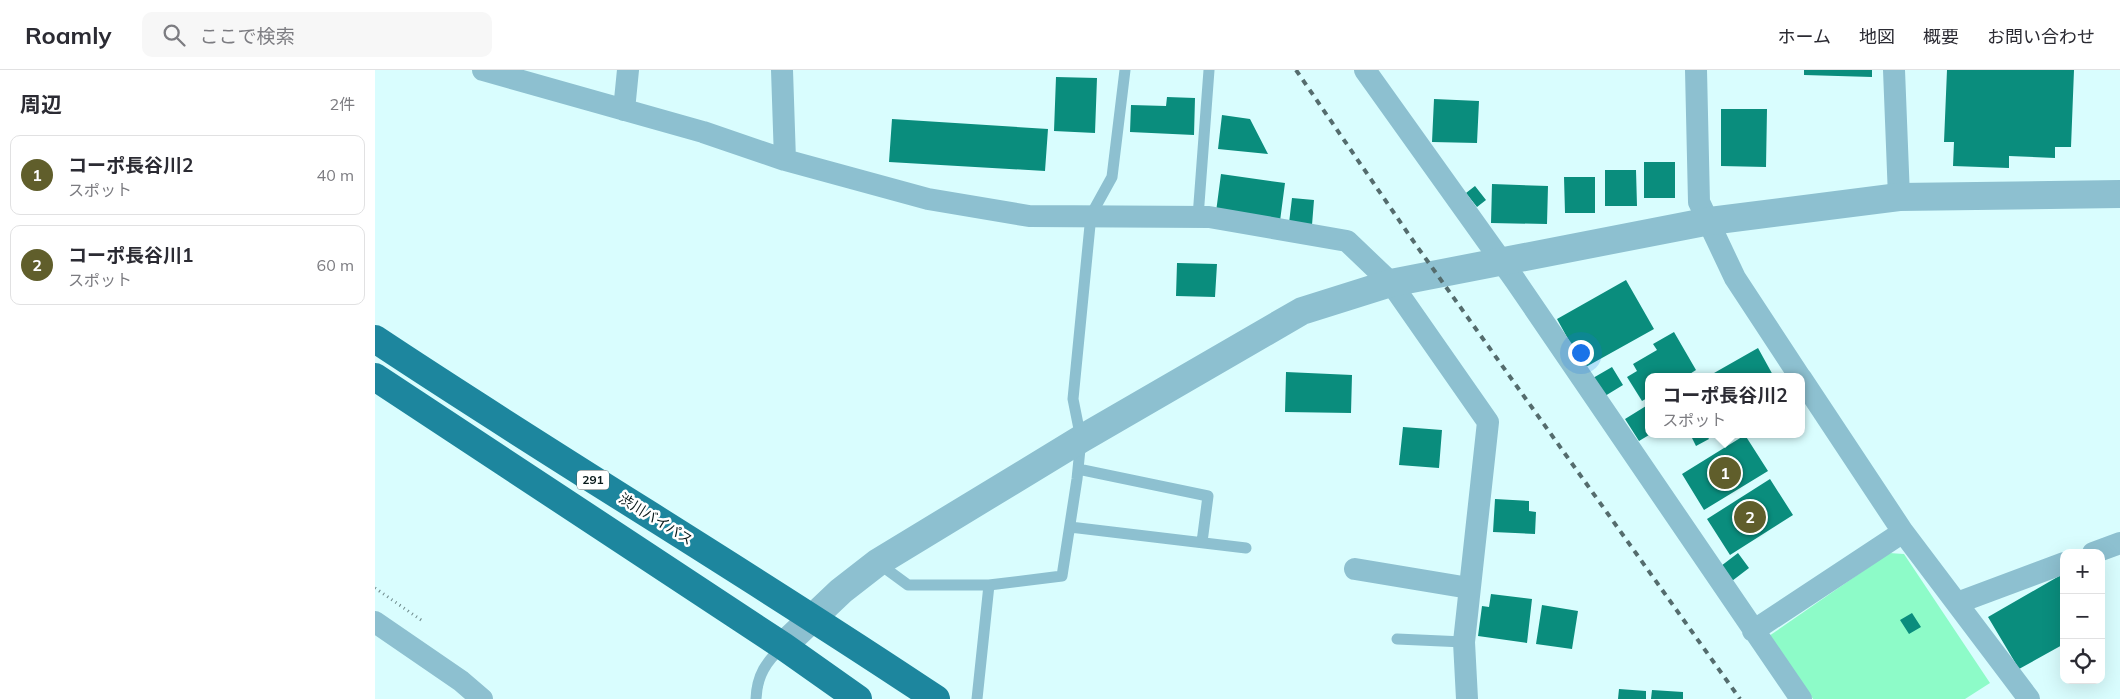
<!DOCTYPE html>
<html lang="ja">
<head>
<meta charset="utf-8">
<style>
  :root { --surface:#fff; --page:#f7f7f7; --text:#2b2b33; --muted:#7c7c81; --line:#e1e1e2; --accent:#605e2b }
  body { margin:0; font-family:Mulish,"Noto Sans JP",sans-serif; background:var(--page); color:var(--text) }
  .controls { position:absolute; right:15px; bottom:15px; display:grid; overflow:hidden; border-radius:10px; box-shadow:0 5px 20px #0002 }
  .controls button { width:45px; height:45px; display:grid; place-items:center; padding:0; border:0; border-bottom:1px solid var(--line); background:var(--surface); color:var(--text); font:25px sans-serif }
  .you { position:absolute; left:1205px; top:282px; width:18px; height:18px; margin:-12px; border:4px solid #fff; border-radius:50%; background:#1a73e8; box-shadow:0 0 0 8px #1a73e833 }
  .badge { display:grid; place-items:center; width:32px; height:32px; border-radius:50%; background:var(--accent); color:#fff; font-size:16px; font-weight:700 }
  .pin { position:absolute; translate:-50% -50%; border:2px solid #fff; box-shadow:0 1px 5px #0006 }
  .popup { position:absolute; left:1270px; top:303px; width:160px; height:65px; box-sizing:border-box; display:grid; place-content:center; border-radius:10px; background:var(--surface); filter:drop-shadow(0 1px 4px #0005); font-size:16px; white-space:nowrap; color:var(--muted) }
  .popup b { font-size:19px; color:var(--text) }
  .popup::after { content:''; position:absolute; left:50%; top:100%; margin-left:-10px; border:10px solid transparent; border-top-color:var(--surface) }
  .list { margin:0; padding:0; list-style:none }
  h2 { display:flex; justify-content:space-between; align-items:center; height:65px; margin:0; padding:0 20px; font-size:21px }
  h2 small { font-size:16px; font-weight:400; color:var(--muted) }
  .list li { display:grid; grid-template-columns:32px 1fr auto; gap:15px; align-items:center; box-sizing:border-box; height:80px; margin:0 10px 10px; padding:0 10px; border:1px solid var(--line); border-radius:10px }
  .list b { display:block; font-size:19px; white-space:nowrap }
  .list p { margin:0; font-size:16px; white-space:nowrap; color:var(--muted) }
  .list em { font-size:16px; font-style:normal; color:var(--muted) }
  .icon { flex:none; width:28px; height:28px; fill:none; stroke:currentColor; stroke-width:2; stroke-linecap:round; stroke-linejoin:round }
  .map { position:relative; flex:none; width:1745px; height:629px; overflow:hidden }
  header { display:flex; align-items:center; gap:30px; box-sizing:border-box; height:70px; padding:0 25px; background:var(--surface); border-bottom:1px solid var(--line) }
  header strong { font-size:24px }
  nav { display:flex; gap:28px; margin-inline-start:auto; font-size:18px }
  .search { width:350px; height:45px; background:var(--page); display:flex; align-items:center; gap:12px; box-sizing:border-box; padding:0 18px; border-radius:10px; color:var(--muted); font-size:19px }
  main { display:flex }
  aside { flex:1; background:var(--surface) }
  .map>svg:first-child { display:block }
  .green { fill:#8dfbc8 }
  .building { fill:#0a8d7d }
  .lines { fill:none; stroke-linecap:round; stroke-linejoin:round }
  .path { stroke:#6d8889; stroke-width:3; stroke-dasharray:1 4; stroke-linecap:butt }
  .service { stroke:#8dc0d0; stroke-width:11 }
  .minor { stroke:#8dc0d0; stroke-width:22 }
  .tertiary { stroke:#8dc0d0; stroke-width:28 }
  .trunk { stroke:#1d869e; stroke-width:28 }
  .rail { stroke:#546c6d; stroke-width:4; stroke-dasharray:6 6; stroke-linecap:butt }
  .labels { text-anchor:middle; stroke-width:5; stroke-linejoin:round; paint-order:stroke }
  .shield { fill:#fff; stroke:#525e5f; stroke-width:1 }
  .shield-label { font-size:12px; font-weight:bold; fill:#08191a }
  .street-label { font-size:14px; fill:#08191a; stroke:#fff }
</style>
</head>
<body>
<header>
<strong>Roamly</strong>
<div class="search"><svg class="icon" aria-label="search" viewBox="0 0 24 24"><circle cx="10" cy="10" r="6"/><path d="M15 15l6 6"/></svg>ここで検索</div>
<nav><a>ホーム</a><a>地図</a><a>概要</a><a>お問い合わせ</a></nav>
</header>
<main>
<aside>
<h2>周辺<small>2件</small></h2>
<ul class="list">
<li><span class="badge">1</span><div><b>コーポ長谷川2</b><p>スポット</p></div><em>40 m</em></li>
<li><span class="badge">2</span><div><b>コーポ長谷川1</b><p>スポット</p></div><em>60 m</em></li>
</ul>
</aside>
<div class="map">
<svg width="1745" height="629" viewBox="0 0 1745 629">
  <rect width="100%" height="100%" fill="#d9fdfe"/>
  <path class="green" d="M1514,483L1529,484L1615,613L1590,629H1438L1394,566Z"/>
  <path class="building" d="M1429,0H1497V7L1429,5Z
    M1572,0H1699L1696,77H1680V88L1634,86V98L1578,96L1579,72H1569Z
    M681,7L722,8L720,63L679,61Z
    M792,27L820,28L819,65L755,62L756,35L791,36Z
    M1059,29L1104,31L1102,73L1057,72Z
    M1346,39H1392L1391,97L1346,96Z
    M847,45L875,49L893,84L843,79Z
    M517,49L673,59L670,101L514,92Z
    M1269,92H1300V128H1269Z
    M1230,100H1261L1262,136H1230Z
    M846,104L910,113L905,151L841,142Z
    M1189,107H1220V143H1190Z
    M1117,114L1173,116L1172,154L1116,153Z
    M1100,116L1111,130L1102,137L1091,123Z
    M917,128L939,130L937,155L914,153Z
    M802,193L842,194L840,227L801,226Z
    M1251,210L1279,259L1209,298L1182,249Z
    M1299,262L1321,300L1310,307H1274V327L1267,331L1252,307L1262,301L1258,294L1282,280L1278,274Z
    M1383,278L1399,307H1332Z
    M1237,297L1248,315L1230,326L1218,308Z
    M911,302L977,305L976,343L910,342Z
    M1271,336L1274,340V365L1264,371L1250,349Z
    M1028,357L1067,360L1064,398L1024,395Z
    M1324,364H1331L1334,369L1321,376L1317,368Z
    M1370,365L1393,401L1329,440L1307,404Z
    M1395,409L1418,445L1355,485L1332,449Z
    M1120,429L1154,431V441L1161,442L1160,464L1118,462Z
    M1363,483L1374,498L1357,511L1346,496Z
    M1686,505L1689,509V574L1644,599L1613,547Z
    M1116,524L1157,529L1152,573L1103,566L1107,536L1114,537Z
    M1167,535L1203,541L1197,579L1161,574Z
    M1537,543L1546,557L1534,564L1525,550Z
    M1244,619L1271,621V629H1243Z
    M1277,620L1308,622V629H1276Z"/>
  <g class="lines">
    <path class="path" d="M0,518L49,552"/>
    <path class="service" d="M823,147L834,0
      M703,399L833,426L827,472
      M695,457L871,478
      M503,493L533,515H614L602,629
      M614,515L687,506L702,409L706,369L698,329L716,145L737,107L750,0
      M1022,569L1089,572
      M381,629C382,605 391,592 408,576"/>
    <path class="minor" d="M108,0L328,62L410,90L553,129L654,146L834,147L972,171L1016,213L1113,352L1089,572L1092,629
      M407,0L410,90
      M990,0L1140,210L1426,629
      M1321,0L1324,132L1360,208L1425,307
      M1519,0L1524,127
      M249,40L253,0
      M1426,308L1528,462L1654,629
      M1718,483L1745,473
      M980,499L1094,518
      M1582,533L1689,493
      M0,552L86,611L107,629
      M1378,561L1528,462"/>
    <path class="tertiary" d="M408,576L466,521L502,493L706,369L927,241L1016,213L1335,151L1524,127L1745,124"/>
    <path class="trunk" d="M0,269C185,392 376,505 561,629
      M0,307L408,576L483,629"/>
    <path class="rail" d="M921,0L1041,175L1365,629"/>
  </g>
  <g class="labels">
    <rect class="shield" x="202" y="400.5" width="32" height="19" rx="4"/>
    <g class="shield-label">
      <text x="218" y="414">291</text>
    </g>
    <g class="street-label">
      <text transform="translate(281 449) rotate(32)" y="5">渋川バイパス</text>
    </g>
  </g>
</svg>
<div class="controls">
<button>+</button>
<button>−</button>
<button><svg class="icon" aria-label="locate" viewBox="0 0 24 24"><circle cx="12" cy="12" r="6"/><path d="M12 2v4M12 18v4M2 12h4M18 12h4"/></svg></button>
</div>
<div class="you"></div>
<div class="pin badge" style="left:1350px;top:403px">1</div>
<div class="popup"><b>コーポ長谷川2</b>スポット</div>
<div class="pin badge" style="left:1375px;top:447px">2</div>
</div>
</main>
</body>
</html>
